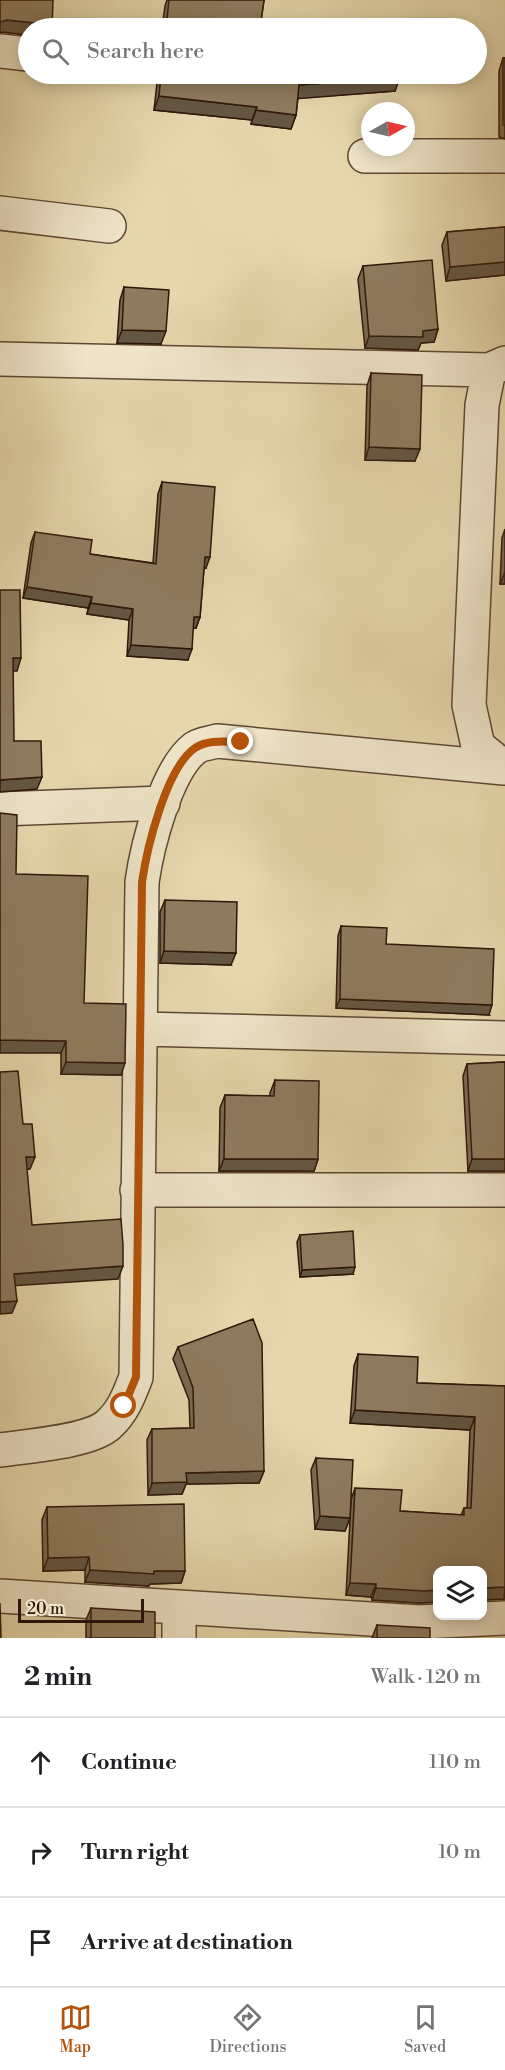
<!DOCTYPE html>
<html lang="en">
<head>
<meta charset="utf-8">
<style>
  :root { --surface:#fff; --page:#f6f6f6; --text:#202124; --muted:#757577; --line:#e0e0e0; --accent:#b45309 }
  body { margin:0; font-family:"Libre Bodoni",serif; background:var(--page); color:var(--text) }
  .controls { position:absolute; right:18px; bottom:18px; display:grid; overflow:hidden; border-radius:12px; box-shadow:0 3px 15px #0003 }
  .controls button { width:54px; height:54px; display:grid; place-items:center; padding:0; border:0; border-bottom:2px solid var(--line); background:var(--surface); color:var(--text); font:30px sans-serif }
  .compass { position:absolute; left:361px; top:102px; width:54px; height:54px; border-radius:50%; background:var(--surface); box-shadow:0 3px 15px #0003; rotate:82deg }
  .scale { position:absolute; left:18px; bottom:15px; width:126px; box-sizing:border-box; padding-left:6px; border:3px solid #2f180a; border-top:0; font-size:16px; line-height:21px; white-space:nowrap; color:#2f180a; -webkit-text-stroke:4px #eee4c8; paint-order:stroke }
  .stop { position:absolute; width:18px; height:18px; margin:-14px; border:4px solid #b45309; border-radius:50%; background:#fff }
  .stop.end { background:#b45309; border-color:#fff; box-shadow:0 2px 6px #0008 }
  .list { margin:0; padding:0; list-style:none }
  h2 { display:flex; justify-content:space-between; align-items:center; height:78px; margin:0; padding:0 24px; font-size:26px }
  h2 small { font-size:20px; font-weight:400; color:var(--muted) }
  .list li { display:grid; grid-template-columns:39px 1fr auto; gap:18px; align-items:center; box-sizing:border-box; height:90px; padding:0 24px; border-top:2px solid var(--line) }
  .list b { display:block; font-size:22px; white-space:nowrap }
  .list em { font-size:20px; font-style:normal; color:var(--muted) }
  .icon { flex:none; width:33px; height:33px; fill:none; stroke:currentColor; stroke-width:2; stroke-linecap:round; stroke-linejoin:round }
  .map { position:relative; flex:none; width:505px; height:1638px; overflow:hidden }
  .search { position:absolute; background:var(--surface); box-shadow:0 3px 15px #0003; left:18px; right:18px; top:18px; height:66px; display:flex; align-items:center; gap:15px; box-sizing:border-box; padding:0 21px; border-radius:33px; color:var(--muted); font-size:22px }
  .sheet { height:348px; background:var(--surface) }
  nav { display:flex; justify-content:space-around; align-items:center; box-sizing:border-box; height:84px; border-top:2px solid var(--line); background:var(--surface); font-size:16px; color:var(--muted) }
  nav a { display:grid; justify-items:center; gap:3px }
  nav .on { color:var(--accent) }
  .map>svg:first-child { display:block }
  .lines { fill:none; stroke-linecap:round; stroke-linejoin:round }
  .minor-casing { stroke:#5c4832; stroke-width:36 }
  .minor { stroke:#eee4c8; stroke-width:33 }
  .wall { fill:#7a6a51; stroke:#2f180a; stroke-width:1.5 }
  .shaded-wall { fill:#635642; stroke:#2f180a; stroke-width:1.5 }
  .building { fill:#8e7b5e; stroke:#2f180a; stroke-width:1.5 }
  .route { stroke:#b45309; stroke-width:8 }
</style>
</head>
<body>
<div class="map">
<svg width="505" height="1638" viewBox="0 0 505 1638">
  <rect width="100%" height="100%" fill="#e5d6ab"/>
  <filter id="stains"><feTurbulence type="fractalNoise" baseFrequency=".00333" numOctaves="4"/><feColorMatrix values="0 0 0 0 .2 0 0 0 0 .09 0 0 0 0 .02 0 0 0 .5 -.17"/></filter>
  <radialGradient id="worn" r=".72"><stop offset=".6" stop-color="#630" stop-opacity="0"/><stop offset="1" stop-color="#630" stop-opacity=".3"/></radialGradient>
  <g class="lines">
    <defs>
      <path id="minor" d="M0,51L28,54
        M365,156H505
        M0,213L109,226
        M0,359L489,370
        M505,363L489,370L482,405L469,705L478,746L505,768
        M0,809L163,803
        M141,1029L505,1038
        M137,1190H505
        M0,1450C26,1446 89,1442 108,1425C123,1412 129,1395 136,1377L142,882C147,847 166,770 195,748C200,744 211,743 217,741L504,768
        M0,1596L419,1622L505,1618
        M179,1638V1607"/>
    </defs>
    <use href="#minor" class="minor-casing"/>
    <use href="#minor" class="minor"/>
  </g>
  <path class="wall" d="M0,0L52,28H28V35L2,32Z
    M167,0H264L260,28H162L165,6Z
    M503,58H505V139L499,137V71Z
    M158,74H400L395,91L298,98L296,115L291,129L251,124L252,120L154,110Z
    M505,227V275L446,281L442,245L447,232Z
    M363,266L438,329L434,342L421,343L418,350L365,348L358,279Z
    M124,287L161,344L117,343L120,300Z
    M371,373L415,461L365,460L367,386Z
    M162,482L206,568H204L200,617L196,628H193L188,660L127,656L129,620L87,614L88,608L23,598L31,543L35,532L90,554L153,563L158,494Z
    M505,529V584H500L502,538Z
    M16,874L84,1003L121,1075L61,1074V1053Z
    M165,900L231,965L160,963V912Z
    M341,926L386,944L489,1015L336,1008L338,936Z
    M505,1062V1171H468L463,1076L467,1064Z
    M275,1080L318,1159L314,1171H219L220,1108L225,1095L270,1096V1093Z
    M300,1235L353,1274L300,1277L297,1242Z
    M178,1347L264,1471L259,1483L186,1484L182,1494L148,1495L147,1440L152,1429L190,1428L189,1400L173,1359Z
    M358,1354L417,1383L505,1386V1599L483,1600L438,1570V1602L419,1603L372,1600L371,1597L346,1595L351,1500L355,1488L400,1511L461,1515L464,1508H467L470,1430L350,1423L354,1366Z
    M316,1458L350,1518L345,1531L315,1529L311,1470Z
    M47,1507L185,1571L181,1583L150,1584L149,1586L85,1582V1570L43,1571L42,1520Z
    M91,1608L155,1638H86V1620Z
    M377,1625L430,1638H372Z"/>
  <path class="shaded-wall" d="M7,20L35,23L33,28H28V35L2,32L0,33V22Z
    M400,77L395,91L294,99L299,85Z
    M159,96L257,107L252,120L154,110Z
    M256,110L296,115L291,129L251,124Z
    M505,262V275L446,281L450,267Z
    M438,329L434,342L421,343L418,350L365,348L369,336Z
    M122,330L166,331L161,344L117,343Z
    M369,447L420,449L415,461L365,460Z
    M205,557H210L206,568H201Z
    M505,572V584H500Z
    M27,587L92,597L88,608L23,598Z
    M91,603L133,609L129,620L87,614Z
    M194,617H200L196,628H190Z
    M131,645L192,649L188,660L127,656Z
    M13,658H21L17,671H9Z
    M42,777L37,789L0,792V780Z
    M164,951L236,953L231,965L160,963Z
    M340,999L492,1005L489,1015L336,1008Z
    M0,1040L66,1041L61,1053H0Z
    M66,1062L125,1063L121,1075L61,1074Z
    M26,1157H35L30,1169L21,1170Z
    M224,1159H318L314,1171H219Z
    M472,1159H505V1171H468Z
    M123,1266L118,1279L10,1286L14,1274Z
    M355,1267L353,1274L300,1277L302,1270Z
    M17,1301L12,1313L0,1314V1302Z
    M355,1410L475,1417L470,1430L350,1423Z
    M264,1471L259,1483L186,1484L182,1494L148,1495L152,1483L186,1473Z
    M320,1516L350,1518L345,1531L315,1529Z
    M89,1557L85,1570L43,1571L48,1558Z
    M90,1570L154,1571H185L181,1583L150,1584L149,1586L85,1582Z
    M350,1583L376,1584L371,1597L346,1595Z
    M505,1587L504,1599L483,1600V1588Z
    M376,1588L438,1590V1602L419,1603L372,1600Z"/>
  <path class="building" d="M0,0H53L52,28H47L35,23L7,20L0,22Z
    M169,0H264L260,28H166Z
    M503,58H505V125H503Z
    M161,74H400V77L299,85L296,115L256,110L257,107L159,96Z
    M505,227V262L450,267L447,232Z
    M432,260L438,329L423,331V337L369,336L363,266Z
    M124,287L169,290L166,331L122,330Z
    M371,373L422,375L420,449L369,447Z
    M162,482L215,487L210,557H205L200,617H194L192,649L131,645L133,609L91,603L92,597L27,587L35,532L92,540L90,554L156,564Z
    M0,590H20L21,658H13L14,741H41L42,777L0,780Z
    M0,813L17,815L16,874L88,876L84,1003L126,1004L125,1063L66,1062V1041L0,1040Z
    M165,900L237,902L236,953L164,951Z
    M341,926L387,928L386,944L494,949L492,1005L340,999Z
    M505,1062V1159H472L467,1064Z
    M18,1071L23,1124H32L35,1157H26L32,1225L121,1219L123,1245V1266L14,1274L17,1301L0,1302V1072Z
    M275,1080L319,1081L318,1159H224L225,1095L274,1096Z
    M353,1231L355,1267L302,1270L300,1235Z
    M253,1319L262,1343L264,1471L186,1473L187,1482L152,1483V1429L194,1428L193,1388L178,1347Z
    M358,1354L418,1357L417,1383L505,1386V1587L483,1588V1570H438V1590L424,1591L376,1588V1584L350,1583L355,1488L402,1490L400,1511L464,1515V1508H471L475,1417L355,1410Z
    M316,1458L353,1460L350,1518L320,1516Z
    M184,1504L185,1571H154V1574L90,1570L89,1557L48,1558L47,1507Z
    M0,1603L1,1638H0Z
    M91,1608L155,1612V1638H91Z
    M377,1625L430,1628V1638H377Z"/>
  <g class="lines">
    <path class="route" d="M124,1406L136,1377L142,882C147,848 166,768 195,748C208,739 227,742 241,742"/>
  </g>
  <rect width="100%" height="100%" filter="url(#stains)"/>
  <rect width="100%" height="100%" fill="url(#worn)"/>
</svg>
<div class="controls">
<button><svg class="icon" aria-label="layers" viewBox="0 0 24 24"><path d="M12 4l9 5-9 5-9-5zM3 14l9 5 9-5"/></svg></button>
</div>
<svg class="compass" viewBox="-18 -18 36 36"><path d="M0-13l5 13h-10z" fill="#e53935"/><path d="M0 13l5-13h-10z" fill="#757577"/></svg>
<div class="scale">20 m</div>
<div class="stop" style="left:124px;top:1406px"></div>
<div class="stop end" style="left:241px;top:742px"></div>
<div class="search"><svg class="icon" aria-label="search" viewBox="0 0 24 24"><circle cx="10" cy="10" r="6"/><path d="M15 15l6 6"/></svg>Search here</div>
</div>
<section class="sheet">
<h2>2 min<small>Walk · 120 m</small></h2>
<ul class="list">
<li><svg class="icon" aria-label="ahead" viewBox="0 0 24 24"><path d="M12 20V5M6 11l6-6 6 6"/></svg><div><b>Continue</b></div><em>110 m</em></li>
<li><svg class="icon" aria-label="right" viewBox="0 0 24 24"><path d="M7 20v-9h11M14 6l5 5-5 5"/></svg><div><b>Turn right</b></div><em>10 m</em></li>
<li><svg class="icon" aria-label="arrive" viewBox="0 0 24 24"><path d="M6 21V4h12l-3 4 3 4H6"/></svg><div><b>Arrive at destination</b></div></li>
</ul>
</section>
<nav>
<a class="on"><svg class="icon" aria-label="map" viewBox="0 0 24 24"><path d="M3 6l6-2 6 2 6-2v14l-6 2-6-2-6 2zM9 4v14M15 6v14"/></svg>Map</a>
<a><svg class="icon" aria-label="directions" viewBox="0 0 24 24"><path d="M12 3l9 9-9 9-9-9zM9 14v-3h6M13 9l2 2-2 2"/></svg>Directions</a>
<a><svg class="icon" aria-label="saved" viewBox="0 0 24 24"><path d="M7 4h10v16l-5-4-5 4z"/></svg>Saved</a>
</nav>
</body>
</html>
